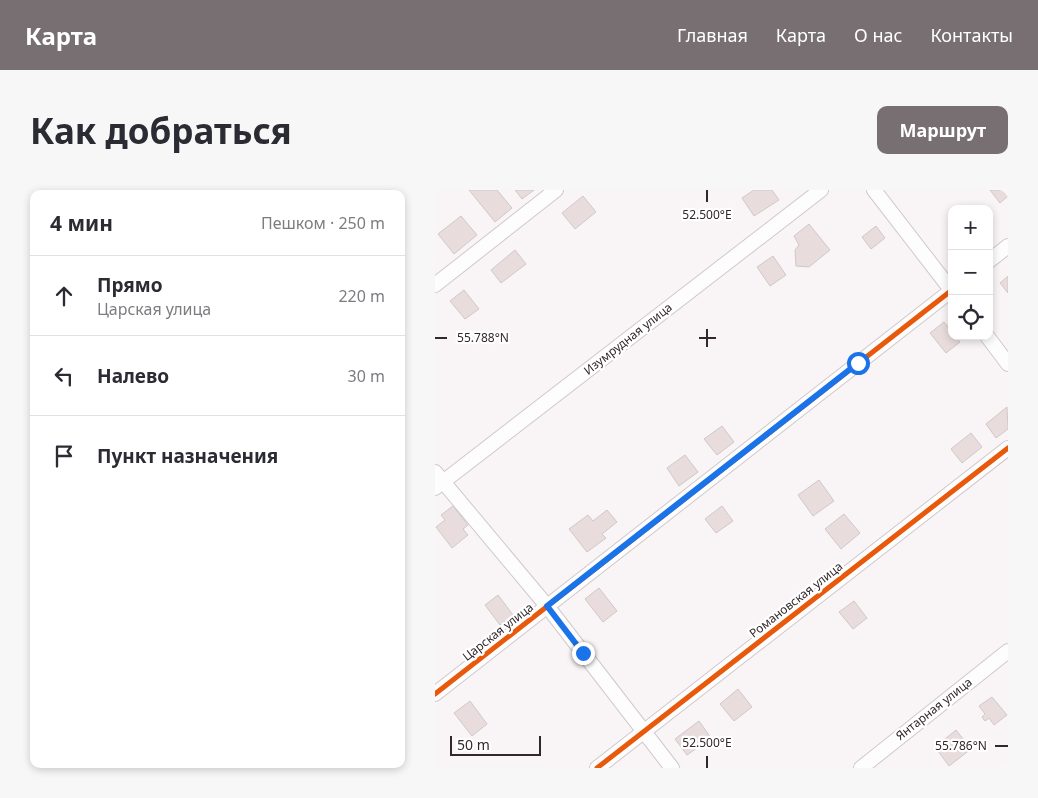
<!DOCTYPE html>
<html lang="ru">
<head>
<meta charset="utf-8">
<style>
  :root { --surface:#fff; --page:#f7f7f7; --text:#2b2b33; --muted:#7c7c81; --line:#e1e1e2; --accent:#786f73 }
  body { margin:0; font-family:"Noto Sans",sans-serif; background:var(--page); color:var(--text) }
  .controls { position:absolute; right:15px; top:15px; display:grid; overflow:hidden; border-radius:10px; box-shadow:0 2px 8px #0003 }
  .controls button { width:45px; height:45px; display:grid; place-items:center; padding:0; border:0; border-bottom:1px solid var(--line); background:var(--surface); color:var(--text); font:25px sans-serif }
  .scale { position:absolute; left:15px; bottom:12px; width:91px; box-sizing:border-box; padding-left:5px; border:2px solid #32282c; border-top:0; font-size:14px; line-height:18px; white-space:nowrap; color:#32282c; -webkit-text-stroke:4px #fff; paint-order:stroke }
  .stop { position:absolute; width:15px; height:15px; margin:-11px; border:4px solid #1a73e8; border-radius:50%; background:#fff }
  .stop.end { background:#1a73e8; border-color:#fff; box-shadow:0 1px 5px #0008 }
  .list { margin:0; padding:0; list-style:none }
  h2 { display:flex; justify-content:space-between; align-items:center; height:65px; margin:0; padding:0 20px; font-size:21px }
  h2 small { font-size:16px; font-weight:400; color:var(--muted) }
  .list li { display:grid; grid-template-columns:32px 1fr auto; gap:15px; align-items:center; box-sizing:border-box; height:80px; padding:0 20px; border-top:1px solid var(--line) }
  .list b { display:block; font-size:19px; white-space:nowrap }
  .list p { margin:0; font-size:16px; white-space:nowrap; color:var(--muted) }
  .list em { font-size:16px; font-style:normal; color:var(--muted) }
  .icon { flex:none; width:28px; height:28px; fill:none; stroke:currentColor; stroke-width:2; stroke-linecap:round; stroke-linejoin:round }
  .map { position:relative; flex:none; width:573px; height:578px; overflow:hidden; border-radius:10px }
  header { display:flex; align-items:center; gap:30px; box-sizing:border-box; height:70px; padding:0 25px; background:var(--accent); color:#fff }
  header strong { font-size:24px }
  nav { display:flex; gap:28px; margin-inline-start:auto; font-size:18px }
  .intro { display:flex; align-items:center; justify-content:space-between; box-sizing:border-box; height:120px; padding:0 30px }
  h1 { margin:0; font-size:35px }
  .button { padding:12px 22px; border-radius:10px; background:var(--accent); color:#fff; font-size:18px; font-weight:700 }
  main { display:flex; gap:30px; padding:0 30px }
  aside { flex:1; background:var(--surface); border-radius:10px; box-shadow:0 2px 8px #0003 }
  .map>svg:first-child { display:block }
  .building { fill:#e8dcdc; stroke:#d0c8c8 }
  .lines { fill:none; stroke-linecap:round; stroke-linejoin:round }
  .street-casing { stroke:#d0c9cc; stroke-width:16 }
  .street { stroke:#fefdfe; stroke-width:14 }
  .cycleway-casing { stroke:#fff; stroke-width:8 }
  .cycleway { stroke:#e8590c; stroke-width:5 }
  .route { stroke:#1a73e8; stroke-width:6 }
  .ticks { fill:none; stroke:#32282c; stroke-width:2 }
  .labels { text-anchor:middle; stroke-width:4.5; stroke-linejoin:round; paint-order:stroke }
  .street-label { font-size:12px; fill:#32282c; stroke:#fff }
  .ticks-label { font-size:12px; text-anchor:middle; fill:#32282c; stroke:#fff; stroke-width:4.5; stroke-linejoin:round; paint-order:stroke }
</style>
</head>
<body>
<header>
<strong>Карта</strong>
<nav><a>Главная</a><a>Карта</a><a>О нас</a><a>Контакты</a></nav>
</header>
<div class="intro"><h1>Как добраться</h1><a class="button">Маршрут</a></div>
<main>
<aside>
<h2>4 мин<small>Пешком · 250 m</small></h2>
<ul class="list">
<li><svg class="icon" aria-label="ahead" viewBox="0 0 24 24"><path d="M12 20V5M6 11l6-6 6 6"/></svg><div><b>Прямо</b><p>Царская улица</p></div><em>220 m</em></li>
<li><svg class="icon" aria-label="left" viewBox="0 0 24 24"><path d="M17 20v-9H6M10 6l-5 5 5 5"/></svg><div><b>Налево</b></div><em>30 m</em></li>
<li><svg class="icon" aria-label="arrive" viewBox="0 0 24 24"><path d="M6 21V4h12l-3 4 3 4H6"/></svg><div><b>Пункт назначения</b></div></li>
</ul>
</aside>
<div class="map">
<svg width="573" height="578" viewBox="0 0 573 578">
  <rect width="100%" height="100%" fill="#f9f4f6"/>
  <path class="building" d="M34,0H62L77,18L60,32Z
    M80,0H99L87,9Z
    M319,0H337L344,10L319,26L307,8Z
    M555,0H573V6L565,13Z
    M148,6L161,22L140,39L127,23Z
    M26,26L42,45L19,64L3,44Z
    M374,34L395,60L374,77L361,76L360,60L364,55L359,46Z
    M441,36L450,48L436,59L427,47Z
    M80,60L91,74L66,93L56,80Z
    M338,66L351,85L335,96L322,77Z
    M573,86V103L565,93Z
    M29,100L44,119L30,129L15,111Z
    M509,132L517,142V146H520L525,152L511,163L495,143Z
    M572,217L573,239L561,248L551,234Z
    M287,236L299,252L282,265L269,249Z
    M536,243L547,257L527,273L516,259Z
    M250,265L263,282L244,296L232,278Z
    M384,290L399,311L378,326L363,305Z
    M18,316L33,335L28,339L33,345L17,358L1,337L10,330L6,325Z
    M287,316L298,331L281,343L270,329Z
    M172,320L182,332L167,344L171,348L152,362L134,339L153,325L158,331Z
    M409,324L425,343L406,359L390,339Z
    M164,398L182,421L168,432L150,409Z
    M63,405L78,425L65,435L50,415Z
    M419,411L432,428L418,439L404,422Z
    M303,499L317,517L299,531L285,514Z
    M557,507L572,525L559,535L554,528L550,531L547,527L550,524L544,516Z
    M35,511L52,534L37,546L19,523Z
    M264,531L276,548L252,565L240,549Z
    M521,540L536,559L514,576L500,557Z"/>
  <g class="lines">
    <defs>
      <path id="street" d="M439,0L517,101
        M554,71L573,56
        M0,95L121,0
        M552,146L573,174
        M0,282L112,416L237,578
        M0,298L386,0
        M0,504L517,100
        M162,578L573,258
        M426,578L573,461"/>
    </defs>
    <use href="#street" class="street-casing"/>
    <use href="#street" class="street"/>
    <defs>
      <path id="cycleway" d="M0,504L517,100
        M162,578L573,258"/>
    </defs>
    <use href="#cycleway" class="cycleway-casing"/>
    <use href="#cycleway" class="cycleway"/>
  </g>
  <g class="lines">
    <path class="route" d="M148,463L112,416L423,173"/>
  </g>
  <path class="ticks" d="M272,0V12M272,139V157M0,148H12M264,148H281M560,556H573M272,566V578"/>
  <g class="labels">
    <g class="street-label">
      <text transform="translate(193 149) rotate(-38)" y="4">Изумрудная улица</text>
      <text transform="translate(361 410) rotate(-38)" y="4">Романовская улица</text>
      <text transform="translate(63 442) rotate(-38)" y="4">Царская улица</text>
      <text transform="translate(499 519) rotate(-38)" y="4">Янтарная улица</text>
    </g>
  </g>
  <g class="ticks-label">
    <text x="272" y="29">52.500°E</text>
    <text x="48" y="152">55.788°N</text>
    <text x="272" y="557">52.500°E</text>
    <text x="526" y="560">55.786°N</text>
  </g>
</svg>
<div class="controls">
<button>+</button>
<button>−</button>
<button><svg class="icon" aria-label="locate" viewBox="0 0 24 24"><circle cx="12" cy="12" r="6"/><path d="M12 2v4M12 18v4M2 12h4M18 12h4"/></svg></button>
</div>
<div class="scale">50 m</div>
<div class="stop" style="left:423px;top:173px"></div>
<div class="stop end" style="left:148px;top:463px"></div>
</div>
</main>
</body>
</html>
